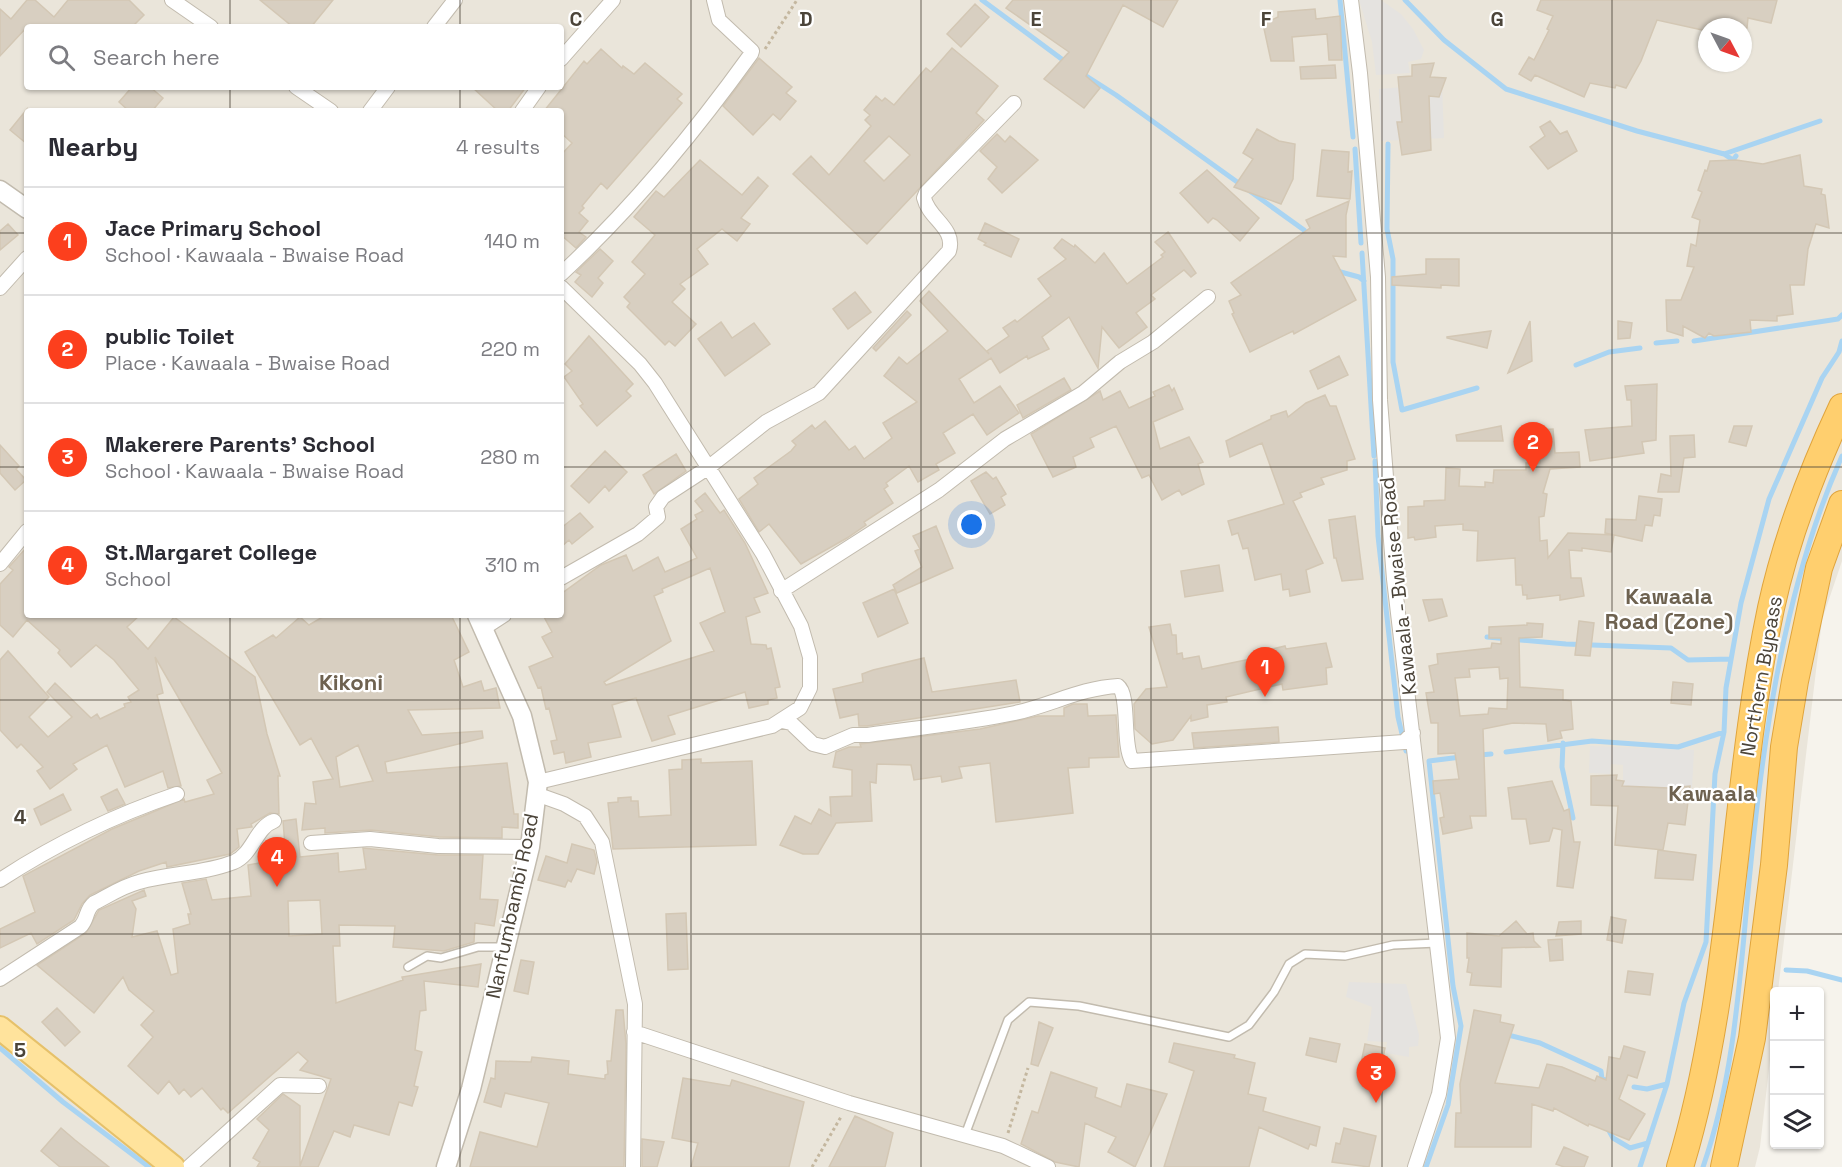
<!DOCTYPE html>
<html lang="en">
<head>
<meta charset="utf-8">
<style>
  :root { --surface:#fff; --page:#f2f2f3; --text:#2b2b33; --muted:#7c7c81; --line:#e1e1e2; --accent:#fc3f1d }
  body { margin:0; font-family:"Space Grotesk",sans-serif; background:var(--page); color:var(--text) }
  .controls { position:absolute; right:18px; bottom:18px; display:grid; overflow:hidden; border-radius:6px; box-shadow:0 2px 4px #0004 }
  .controls button { width:54px; height:54px; display:grid; place-items:center; padding:0; border:0; border-bottom:2px solid var(--line); background:var(--surface); color:var(--text); font:30px sans-serif }
  .compass { position:absolute; left:1698px; top:18px; width:54px; height:54px; border-radius:50%; background:var(--surface); box-shadow:0 2px 4px #0004; rotate:131deg }
  .you { position:absolute; left:972px; top:525px; width:21px; height:21px; margin:-15px; border:4px solid #fff; border-radius:50%; background:#1a73e8; box-shadow:0 0 0 9px #1a73e833 }
  .badge { display:grid; place-items:center; width:39px; height:39px; border-radius:50%; background:var(--accent); color:#fff; font-size:20px; font-weight:700 }
  .pin { position:absolute; translate:-50% -50px; filter:drop-shadow(0 2px 3px #0008) }
  .pin::after { content:''; position:absolute; top:32px; width:21px; height:18px; background:inherit; clip-path:polygon(0 0,100% 0,50% 100%) }
  .list { margin:0; padding:0; list-style:none }
  h2 { display:flex; justify-content:space-between; align-items:center; height:78px; margin:0; padding:0 24px; font-size:26px }
  h2 small { font-size:20px; font-weight:400; color:var(--muted) }
  .list li { display:grid; grid-template-columns:39px 1fr auto; gap:18px; align-items:center; box-sizing:border-box; height:108px; padding:0 24px; border-top:2px solid var(--line) }
  .list b { display:block; font-size:22px; white-space:nowrap }
  .list p { margin:0; font-size:20px; white-space:nowrap; color:var(--muted) }
  .list em { font-size:20px; font-style:normal; color:var(--muted) }
  .icon { flex:none; width:33px; height:33px; fill:none; stroke:currentColor; stroke-width:2; stroke-linecap:round; stroke-linejoin:round }
  .map { position:relative; flex:none; width:1842px; height:1167px; overflow:hidden }
  .search { position:absolute; background:var(--surface); box-shadow:0 2px 4px #0004; left:24px; top:24px; width:540px; height:66px; display:flex; align-items:center; gap:15px; box-sizing:border-box; padding:0 21px; border-radius:6px; color:var(--muted); font-size:22px }
  .panel { position:absolute; background:var(--surface); box-shadow:0 2px 4px #0004; left:24px; top:108px; width:540px; height:510px; border-radius:6px }
  .map>svg:first-child { display:block }
  .residential { fill:#eae5da; fill-rule:evenodd }
  .parking { fill:#e5e3e0 }
  .lines { fill:none; stroke-linecap:round; stroke-linejoin:round }
  .stream { stroke:#a9d4f2; stroke-width:5 }
  .building { fill:#d8cfc1; stroke:#d3c7b4; stroke-width:1.5; fill-rule:evenodd }
  .service-casing { stroke:#c2bbae; stroke-width:10 }
  .minor-casing { stroke:#c2bbae; stroke-width:16 }
  .tertiary-casing { stroke:#c2bbae; stroke-width:21 }
  .primary-casing { stroke:#e6c16a; stroke-width:26 }
  .motorway-casing { stroke:#e0a43c; stroke-width:28 }
  .path { stroke:#c4b79f; stroke-width:3; stroke-dasharray:3 3; stroke-linecap:butt }
  .service { stroke:#fff; stroke-width:7 }
  .minor { stroke:#fff; stroke-width:14 }
  .tertiary { stroke:#fff; stroke-width:18 }
  .primary { stroke:#ffe39c; stroke-width:22 }
  .motorway { stroke:#ffcf6e; stroke-width:26 }
  .grid { fill:none; stroke:#4b4439; stroke-width:1.5; stroke-opacity:0.55 }
  .labels { text-anchor:middle; stroke-width:4.5; stroke-linejoin:round; paint-order:stroke }
  .street-label { font-size:20px; fill:#4b4439; stroke:#fff }
  .quarter-label { font-size:22px; font-weight:bold; fill:#6e6250; stroke:#fff }
  .grid-label { font-size:20px; text-anchor:middle; font-weight:bold; fill:#4b4439; stroke:#fff; stroke-width:4.5; stroke-linejoin:round; paint-order:stroke }
</style>
</head>
<body>
<div class="map">
<svg width="1842" height="1167" viewBox="0 0 1842 1167">
  <rect width="100%" height="100%" fill="#f6f3ec"/>
  <path class="residential" d="M0,0H1842V561L1822,620L1778,991L1774,992V1025L1760,1147L1755,1167H0ZM27,27H561V87H27ZM1707,27H1743V63H1707ZM27,111H561V615H27Z"/>
  <path class="parking" d="M1359,0H1381L1401,14L1413,29L1424,50L1421,59L1408,62L1410,73L1376,75L1372,42Z
    M1442,84L1444,138L1381,141L1379,89Z
    M1590,746L1694,750L1692,788L1623,786V765L1611,764L1610,774L1589,773Z
    M1349,982L1406,984L1419,1035L1418,1046L1409,1047V1057L1386,1053L1387,1042L1367,1041L1372,1007L1346,997Z"/>
  <g class="lines">
    <path class="stream" d="M982,0L1067,63
      M1340,0L1353,137
      M1405,0L1444,40L1506,89L1637,131L1724,154L1820,121
      M1080,72L1116,95L1304,230L1308,236
      M1388,144L1387,229L1393,259V362L1402,410L1477,388
      M1355,149L1361,243
      M1724,154L1733,160L1736,156
      M1362,253L1374,456
      M1337,271L1359,277L1364,281
      M1694,341L1838,319L1842,315
      M1656,343L1677,341
      M1576,365L1609,352L1640,348
      M1375,461L1378,536L1398,717L1406,751
      M1487,637L1566,644L1671,648L1688,660L1731,659
      M1563,743L1562,767L1573,818
      M1506,752L1592,741L1678,747L1724,732
      M1480,755L1491,754
      M1786,970L1807,971L1842,980
      M1504,1034L1540,1043L1601,1071L1602,1079L1606,1080
      M0,1048L63,1102L149,1167
      M1634,1087L1647,1089L1667,1084
      M1607,1127L1613,1138L1630,1148L1648,1143
      M1426,1167L1448,1105L1461,1026L1453,986L1429,761L1461,757
      M1640,1167L1667,1084L1684,1003L1706,942L1715,774L1724,732L1726,688L1741,603L1769,499L1822,378L1839,352L1842,341
      M1703,1167C1736,1073 1740,970 1750,872C1763,736 1786,581 1842,456"/>
  </g>
  <path class="building" d="M27,0H35L54,17L68,0H129L144,15L132,27H27L0,56V9L11,19Z
    M260,0H333L311,27H293Z
    M1013,0H1178L1163,27L1123,5L1086,76L1100,88L1084,108L1044,79L1069,52L1006,8Z
    M1541,0H1777L1771,23L1748,18L1747,28L1707,27V31L1657,20L1641,61L1626,88L1616,85L1615,88L1590,83L1584,97L1535,75L1531,81L1519,74L1529,57L1534,60L1549,30L1547,29L1553,16L1537,10Z
    M975,4L989,17L961,47L947,34Z
    M1315,9L1316,19L1340,16L1342,60H1329L1327,34L1292,37L1294,61H1271L1263,24L1278,17V12Z
    M952,48L998,86L976,113L984,120L867,244L793,174L811,156L829,175L871,126L865,120L870,115L864,110L876,96L882,101L885,98L894,105L926,68L931,72ZM889,136L910,155L884,181L864,161Z
    M601,49L622,68L623,66L634,74L645,63L682,94L677,99L682,103L607,189L601,183L582,206L584,208L579,213L588,221L579,232L586,237L576,248L561,235V155L572,143L561,133V111H544L584,61L587,64Z
    M759,58L792,87L786,93L796,101L780,120L773,114L753,135L723,106Z
    M1434,63L1430,77L1446,78L1439,97L1429,96L1431,150L1402,155L1397,122H1402L1398,77L1412,76V65Z
    M1335,65L1336,78L1301,79L1300,67Z
    M132,87H150L163,98L152,111H129L119,102Z
    M472,87H526L508,111H498Z
    M27,109V144L10,130Z
    M1550,121L1560,134L1567,131L1577,151L1548,169L1530,147L1545,136L1540,127Z
    M1257,129L1279,141L1295,144L1293,179L1281,204L1234,187L1253,159L1243,153Z
    M997,134L1005,142L1010,136L1038,160L1002,193L988,179L997,167L980,151Z
    M1322,150L1349,152L1348,172L1352,171L1350,199L1317,196Z
    M1800,155L1804,186L1822,189L1821,194L1825,195L1829,228L1816,224L1808,249L1804,285H1790L1793,314L1777,316V321L1750,320L1751,332L1714,336L1709,333L1705,338L1683,326V336L1667,331L1666,300H1681L1694,267L1687,266L1691,244L1696,246L1700,220L1692,217L1702,192L1698,190L1705,170L1707,171L1710,161L1736,160L1763,164Z
    M700,160L742,195L758,177L768,186L741,218L750,224L737,241L722,229L697,249L708,264L680,284L685,289L672,302L696,324L675,346L669,341L665,345L627,307L630,303L624,297L645,274L632,262L655,235L634,217L656,191L664,197Z
    M1207,170L1259,218L1240,241L1217,220L1213,218L1208,223L1180,193Z
    M1349,201L1346,215V257L1333,256L1356,300L1294,334L1293,331L1250,352L1232,314L1234,313L1229,301L1241,295L1231,283L1310,228L1306,220Z
    M985,223L1019,239L1011,257L984,245L986,243L978,239Z
    M8,224L18,235L0,250V231Z
    M1168,232L1196,273L1191,277L1184,270L1151,295L1155,299L1136,313L1147,327L1119,348L1102,327L1098,368L1069,317L1042,337L1049,349L1028,359L1027,356L1000,373L991,358L959,379L974,403L1000,386L1019,413L987,435L973,414L943,433L955,453L936,464L939,470L918,482L909,466L886,483L888,486L884,489L893,503L864,522L866,525L847,538L801,564L769,524L759,532L739,499L758,484L754,478L791,451L796,445L792,441L812,425L815,429L825,421L849,450L855,446L864,459L892,438L883,423L917,402L884,376L899,357L907,364L948,331L920,301L929,291L989,354L987,351L1009,336L1003,328L1015,320L1017,322L1051,296L1038,279L1066,259L1054,248L1062,239L1074,247L1075,245L1095,263L1104,253L1127,284L1163,257L1161,255L1165,252L1155,242Z
    M600,249L613,261L598,278L603,283L592,297L575,282L581,275L576,272Z
    M1426,259H1459V286L1441,285V288L1392,285V277L1426,274Z
    M855,292L871,312L848,329L833,309Z
    M907,311L911,315L876,351L873,348Z
    M1530,321L1532,361L1508,373Z
    M1618,321L1632,323L1630,338L1618,339Z
    M721,322L732,338L754,323L770,344L725,376L698,339Z
    M1491,331L1487,348L1447,338V337Z
    M589,336L633,384L626,391L631,396L597,426L580,406L583,404L564,377L572,371L565,364Z
    M1339,356L1348,375L1318,389L1310,371Z
    M1064,378L1071,390L1023,418L1017,405Z
    M1657,384L1656,440L1642,442L1644,453L1590,461L1585,430L1632,426L1631,400H1627L1625,386Z
    M1169,385L1172,391L1174,388L1183,409L1153,422L1160,449L1189,437L1203,462L1198,464L1204,484L1182,495L1179,490L1162,500L1149,475L1142,478L1116,426L1090,438L1094,447L1073,457L1076,467L1053,477L1031,434L1100,391L1103,400L1120,391L1129,408L1155,396L1153,392Z
    M1325,395L1330,406H1336L1355,459L1347,461V470L1321,478L1324,484L1300,493L1302,497L1293,501L1323,563L1306,570L1310,592L1290,596L1289,589L1283,590L1281,574L1255,580L1248,548L1243,549L1238,533L1232,535L1228,521L1284,504L1262,443L1230,457L1226,441L1271,419V416L1286,411L1288,417L1306,403Z
    M1501,426L1503,441H1457L1456,435Z
    M1734,426H1752L1746,446L1729,442Z
    M1553,429L1555,453L1579,452L1580,467L1550,469L1543,493L1547,494L1544,516L1539,517L1540,541L1547,540L1548,558L1568,533L1614,535L1611,552L1582,548V551L1569,550L1571,578H1581L1584,596L1560,600V595L1527,599V595H1523L1522,585H1516L1515,558L1477,561L1478,531L1463,530V524L1435,526L1436,537L1415,540L1414,537L1408,538V507L1424,506V501L1445,500L1446,468L1460,469L1459,486L1485,487V482L1493,483L1494,470H1526V463H1540L1539,430Z
    M1694,435L1695,457L1684,458L1679,492H1658L1661,474L1671,476L1670,436Z
    M0,445L19,466L16,469L26,480L15,490L0,473Z
    M605,451L627,472L609,491L605,486L589,503L571,486Z
    M676,454L686,471L654,494L643,475Z
    M986,472L993,479L996,477L1006,494L1001,497L1005,505L990,514L971,481Z
    M705,493L720,513L724,510L745,543L768,593L754,598L760,612L746,617L751,644L766,645L767,649L771,648L780,687L775,688L777,698L768,700V704L749,708L745,692L668,716L675,734L652,741L636,698L612,705L621,737L588,743L591,757L566,763L564,752L554,754L551,741L557,740L549,708L546,709L541,687L538,688L529,667L553,657L542,637L552,632L543,615H561V594L601,565L626,555L633,571L658,557L665,572L697,558L681,529L697,519L695,515L703,511L695,501ZM710,568L725,612L700,623L714,651L606,685L604,682L671,641L654,596L663,592L662,589Z
    M1639,496L1662,499L1660,516L1654,515L1652,526L1645,525L1642,541L1605,533L1606,519L1636,520Z
    M580,513L593,527L572,544L569,540L561,547V528Z
    M1355,516L1363,579L1342,581L1336,558H1334L1329,520Z
    M936,526L953,568L897,593L893,585L922,567L915,551L920,549L913,536Z
    M27,547V615H140L127,627L148,649L174,617L255,677L267,734L280,776H278L279,814L270,813L251,824L252,827L237,829L239,847L230,854L167,867L166,862L139,871L90,895L82,904L74,920L37,944L31,933L0,948V929L35,912L23,876L112,829L184,799L185,802L214,794L207,780L222,773L155,657L163,693L157,695L181,786L168,788L163,771L125,787L107,745L73,764L77,769L50,789L37,771L43,767L21,744L17,748L0,730V660L8,651L49,697L29,717L48,737L72,717L47,692L55,683L91,718L97,714L100,719L125,707L124,704L131,702L128,697L139,690L114,660L96,645L71,667L58,653L60,650L27,620L13,637L0,625V584L13,570L9,567Z
    M1219,565L1223,591L1185,597L1181,571Z
    M894,589L908,623L878,637L863,603Z
    M1442,599L1447,616L1429,621L1423,600Z
    M326,615H451L469,652L454,660L463,687L481,681L484,691L496,688L500,708L408,710L422,735L482,731L483,738L385,762L387,773L507,763L514,814H518V828L502,827V838L439,837L371,830L325,833V828L302,830L305,803L316,804L313,782L333,779L311,738L300,745L245,652L273,635L276,638L300,617L309,625ZM358,745L373,781L340,787L336,757Z
    M1579,621L1594,623L1590,656L1575,655Z
    M1527,623L1543,624L1542,637L1519,638L1520,687L1563,690V700L1571,701L1573,729L1560,731L1562,738L1548,741L1546,724L1513,723L1483,729L1486,816H1470L1472,828L1443,834L1440,818L1444,817L1440,793L1434,794L1433,781L1459,779L1455,753L1438,754V723H1431L1426,693L1434,692L1429,666L1438,664L1437,654L1491,648L1492,643L1501,644V638H1489V627L1527,625ZM1499,667L1500,679L1508,678L1507,709L1489,708L1488,714L1460,716L1455,678L1470,677L1469,669Z
    M1170,624L1172,635H1176L1177,654L1182,653L1183,659L1199,656L1202,669L1265,656L1264,651L1285,646L1286,649L1326,643L1332,667L1326,668L1327,684L1283,690L1282,684L1226,697L1227,702L1207,705L1208,717L1191,721V716L1173,740L1152,744L1135,729L1134,704L1146,689L1167,687L1149,627Z
    M924,658L932,692L1016,680L1020,702L867,726H859L858,714L840,718L833,689L863,682L862,674L873,670Z
    M1673,682L1693,684L1691,705L1671,703Z
    M1073,704H1087L1088,716L1116,715L1119,757L1089,758V767L1068,768L1073,813L996,822L990,763L959,767L962,778L942,782L941,776L914,780L911,765L877,764L876,783L870,782L872,821L836,823L818,854H803L780,845L795,816L811,824L819,809L831,816L830,797L852,796V770L833,767L836,752L849,747H861L860,744L980,729L1038,716H1064V708Z
    M1278,727L1279,742L1194,748L1192,733Z
    M701,759V763L752,761L756,845L613,849L608,803L618,802V798L631,797V801H638L639,817L671,815L669,770L682,769V760Z
    M1617,775L1616,780L1624,781L1622,786L1669,788L1690,786L1685,825L1668,823L1663,850L1615,845L1618,806L1591,805V776Z
    M1552,781L1564,811L1569,809L1574,842H1580L1573,888L1557,886L1562,830L1553,828L1549,841L1530,844L1526,819H1512L1508,788Z
    M117,789L125,804L108,811L101,797Z
    M63,794L71,810L41,825L34,809Z
    M296,819L300,857L338,853L339,872L366,869L363,848L438,855H483L480,899L498,900L497,908L494,926L475,923L474,942L444,951L393,947L395,926L339,925L340,946H333L336,1003L403,980L402,977L481,964L478,987L424,981L426,1010L420,1011L415,1050L422,1052L414,1086L418,1087L412,1106L399,1102L389,1135L354,1125L350,1137L334,1131L318,1167H257L260,1162L253,1158L269,1130L257,1119L283,1094L300,1106V1166L331,1079L300,1070L308,1061L298,1052L228,1113L223,1108L221,1110L202,1088L191,1097L184,1089L179,1094L169,1081L158,1094L128,1066L153,1037L141,1025L154,1011L129,990L123,977L94,1013L37,965L86,933L99,910L144,890L146,896L132,901L136,909L132,937L157,931L171,975L178,973L173,929L190,924L188,914H191L182,883L206,879L212,900L251,896L248,865L286,858L283,821ZM320,900L322,934L289,936L288,901Z
    M572,844L594,850L597,862L594,874L577,869L571,882L568,880L565,887L538,880L546,856L567,863Z
    M1658,850L1696,855L1693,880L1655,878Z
    M686,913L688,969L668,970L666,914Z
    M1611,917L1626,920L1622,943L1607,940Z
    M1516,921L1527,934L1533,933L1534,941L1540,947L1502,948L1501,987L1470,985L1472,973L1467,972L1469,958H1467V933L1499,936Z
    M1581,921V934L1556,936L1559,922Z
    M1562,939L1563,960L1550,961L1548,940Z
    M521,960L534,962L528,994L514,991Z
    M1628,971L1653,974L1650,995L1625,992Z
    M57,1008L80,1032L65,1046L42,1022Z
    M616,1010H623L626,1044L624,1167H470L480,1132L537,1147L549,1103L505,1093L501,1107L484,1102L491,1078L495,1079L496,1061L531,1062L532,1057L569,1061L568,1074L605,1079V1075L608,1074L607,1061H611Z
    M1474,1010L1501,1015L1500,1022L1514,1025L1495,1083L1539,1088L1547,1064L1562,1067L1595,1081L1597,1076L1606,1080L1609,1057L1620,1059L1624,1046L1645,1052L1637,1078L1628,1075L1619,1099L1645,1114L1629,1140L1589,1124L1588,1126L1554,1108L1553,1111L1532,1104L1531,1147H1455L1456,1113H1461L1460,1084Z
    M1039,1022L1053,1028L1038,1066L1031,1064Z
    M1310,1038L1340,1044L1336,1062L1306,1055Z
    M1174,1043L1235,1055L1234,1058L1255,1063L1248,1094L1266,1098L1263,1111L1320,1127L1316,1146L1310,1144L1308,1149L1259,1127L1249,1167H1164L1194,1071L1169,1062Z
    M1365,1044L1385,1048L1380,1073L1360,1068Z
    M1051,1072L1097,1088L1095,1097L1121,1107L1127,1084L1167,1094L1135,1167L1108,1152L1116,1137L1085,1123L1079,1167L1055,1162L1021,1144L1032,1111L1038,1113Z
    M683,1078L730,1086L732,1080L804,1102L789,1167H691L698,1143L672,1138Z
    M855,1116L893,1133L885,1167H829Z
    M61,1128L75,1140L109,1167H60L41,1151Z
    M1344,1128L1376,1136L1369,1167L1332,1162L1336,1143L1340,1144Z
    M642,1139L664,1142L657,1167H642Z
    M1564,1147L1588,1157L1584,1167H1564L1556,1164Z"/>
  <g class="lines">
    <defs>
      <path id="service" d="M408,967L427,956L441,958L478,947H505
        M965,1135L1008,1020L1029,1002L1079,1006L1229,1037L1249,1025L1274,992L1289,964L1305,954L1345,956L1393,945L1437,943"/>
      <path id="minor" d="M172,0L211,27
        M1351,0L1360,73L1378,277L1380,400L1394,579L1448,1038L1439,1094L1415,1167
        M434,27L455,0
        M561,59L613,0
        M296,87L331,111
        M370,111L388,87
        M522,111L539,87
        M561,274C633,208 694,133 751,54L752,51L719,20L714,0
        M0,288L27,258
        M0,564L27,531
        M561,578L638,534L658,517L656,507L663,497L709,467L766,422L819,393L949,251C956,228 929,219 924,198L926,193L1014,103
        M781,591L939,490L1005,439L1083,393L1120,362L1153,342L1208,297
        M484,628L504,615
        M782,721L791,723L813,744L825,747L853,735H868C917,728 967,723 1015,713C1051,705 1081,688 1118,686C1130,695 1122,743 1132,761L1404,742L1413,733
        M538,782L772,726L800,708L810,688V657L801,626L763,554L655,383L640,364L561,287
        M536,794L564,804L585,816L602,842L635,1004L633,1167
        M311,843L370,839L438,846L530,847
        M0,880C55,844 115,815 177,794
        M0,979L80,927C88,920 85,910 94,903C108,896 123,886 139,882C170,873 203,874 234,862C253,854 256,827 274,821
        M634,1032L849,1103L1003,1146L1048,1167
        M189,1167L280,1085L319,1086"/>
      <path id="tertiary" d="M0,190L27,209
        M446,1167L471,1089L530,847L538,782L522,716L477,615"/>
      <path id="primary" d="M0,1028L173,1167"/>
      <path id="motorway" d="M1680,1167C1735,986 1732,793 1771,608C1786,539 1812,471 1842,407
        M1724,1167L1752,1038L1774,865L1784,747L1795,681L1819,568L1842,504"/>
    </defs>
    <use href="#service" class="service-casing"/>
    <use href="#minor" class="minor-casing"/>
    <use href="#tertiary" class="tertiary-casing"/>
    <use href="#primary" class="primary-casing"/>
    <use href="#motorway" class="motorway-casing"/>
    <path class="path" d="M765,49L797,0
      M1008,1133L1028,1068
      M812,1167L842,1115"/>
    <use href="#service" class="service"/>
    <use href="#minor" class="minor"/>
    <use href="#tertiary" class="tertiary"/>
    <use href="#primary" class="primary"/>
    <use href="#motorway" class="motorway"/>
  </g>
  <path class="grid" d="M230,0V27M460,0V27M691,0V1167M921,0V1167M1151,0V1167M1382,0V1167M1612,0V1167M230,87V111M460,87V111M0,233H27M561,233H1842M0,467H27M561,467H1842M230,615V1167M460,615V1167M0,700H1842M0,934H1842"/>
  <g class="labels">
    <g class="street-label">
      <text transform="translate(1398 586) rotate(-96)" y="7">Kawaala - Bwaise Road</text>
      <text transform="translate(1761 676) rotate(-80)" y="7">Northern Bypass</text>
      <text transform="translate(512 906) rotate(-78)" y="7">Nanfumbambi Road</text>
    </g>
    <g class="quarter-label">
      <text x="1669" y="604">Kawaala<tspan x="1669" dy="25">Road (Zone)</tspan></text>
      <text x="351" y="690">Kikoni</text>
      <text x="1712" y="801">Kawaala</text>
    </g>
  </g>
  <g class="grid-label">
    <text x="576" y="26">C</text>
    <text x="806" y="26">D</text>
    <text x="1036" y="26">E</text>
    <text x="1266" y="26">F</text>
    <text x="1497" y="26">G</text>
    <text x="20" y="824">4</text>
    <text x="20" y="1057">5</text>
  </g>
</svg>
<div class="controls">
<button>+</button>
<button>−</button>
<button><svg class="icon" aria-label="layers" viewBox="0 0 24 24"><path d="M12 4l9 5-9 5-9-5zM3 14l9 5 9-5"/></svg></button>
</div>
<svg class="compass" viewBox="-18 -18 36 36"><path d="M0-13l5 13h-10z" fill="#e53935"/><path d="M0 13l5-13h-10z" fill="#7c7c81"/></svg>
<div class="you"></div>
<div class="pin badge" style="left:1265px;top:697px">1</div>
<div class="pin badge" style="left:1533px;top:472px">2</div>
<div class="pin badge" style="left:1376px;top:1103px">3</div>
<div class="pin badge" style="left:277px;top:887px">4</div>
<div class="search"><svg class="icon" aria-label="search" viewBox="0 0 24 24"><circle cx="10" cy="10" r="6"/><path d="M15 15l6 6"/></svg>Search here</div>
<section class="panel">
<h2>Nearby<small>4 results</small></h2>
<ul class="list">
<li><span class="badge">1</span><div><b>Jace Primary School</b><p>School · Kawaala - Bwaise Road</p></div><em>140 m</em></li>
<li><span class="badge">2</span><div><b>public Toilet</b><p>Place · Kawaala - Bwaise Road</p></div><em>220 m</em></li>
<li><span class="badge">3</span><div><b>Makerere Parents' School</b><p>School · Kawaala - Bwaise Road</p></div><em>280 m</em></li>
<li><span class="badge">4</span><div><b>St.Margaret College</b><p>School</p></div><em>310 m</em></li>
</ul>
</section>
</div>
</body>
</html>
